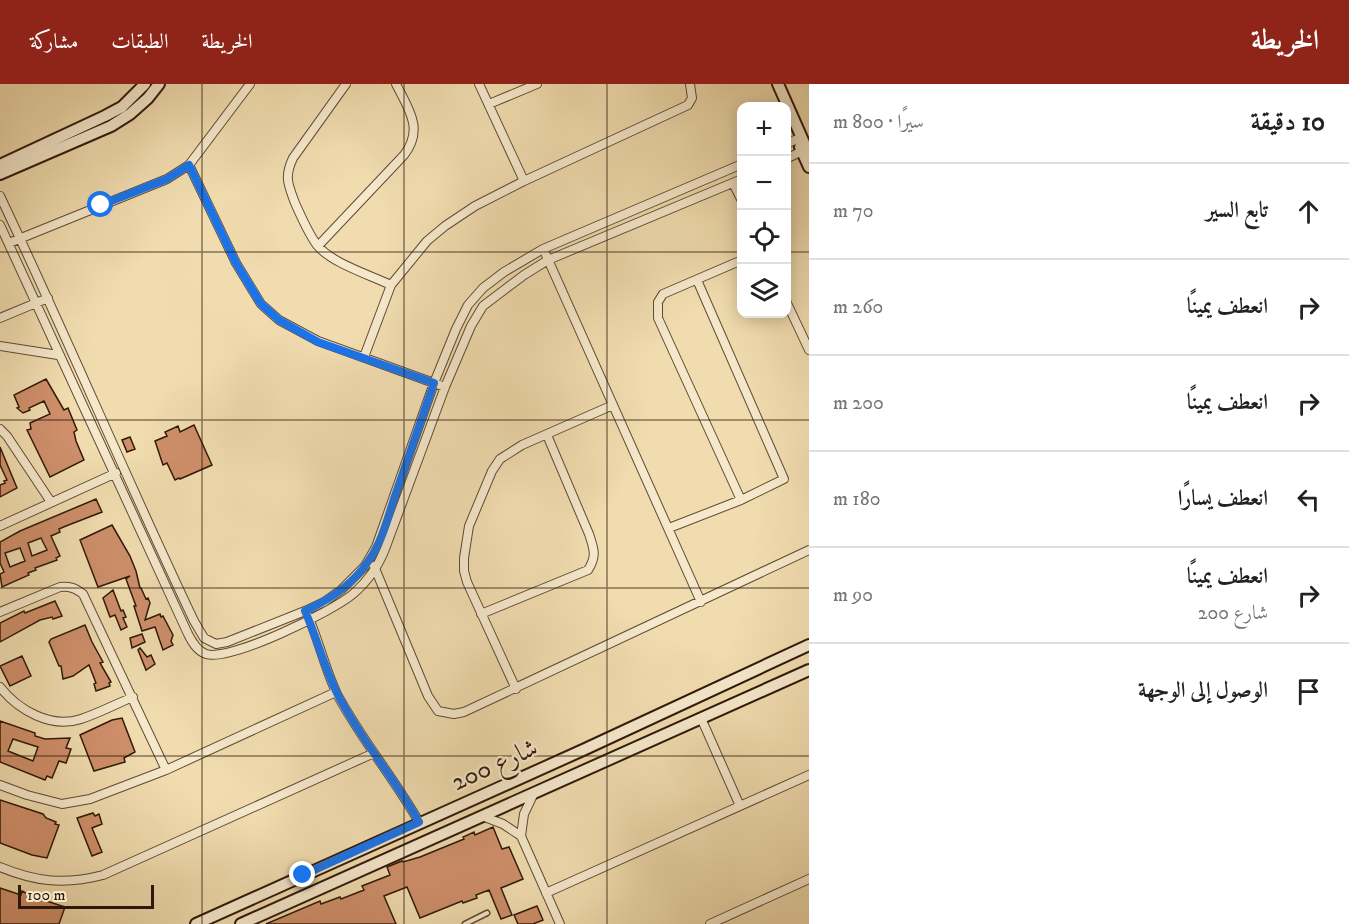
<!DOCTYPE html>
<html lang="ar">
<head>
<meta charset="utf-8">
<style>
  :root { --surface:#fff; --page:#f2f2f2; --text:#222; --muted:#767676; --line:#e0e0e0; --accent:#8f2418 }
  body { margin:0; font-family:"IM FELL DW Pica",Amiri,serif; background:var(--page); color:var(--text); direction:rtl }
  .controls { position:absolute; right:18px; top:18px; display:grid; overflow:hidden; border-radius:12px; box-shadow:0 3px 15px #0003 }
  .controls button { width:54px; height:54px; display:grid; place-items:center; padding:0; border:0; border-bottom:2px solid var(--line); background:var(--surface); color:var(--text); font:30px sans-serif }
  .scale { position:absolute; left:18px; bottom:15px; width:136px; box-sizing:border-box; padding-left:6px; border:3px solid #301909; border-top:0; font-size:16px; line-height:21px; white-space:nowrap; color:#301909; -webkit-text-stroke:4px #f5e8cb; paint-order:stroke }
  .stop { position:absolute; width:18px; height:18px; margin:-14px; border:4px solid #1a73e8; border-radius:50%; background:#fff }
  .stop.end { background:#1a73e8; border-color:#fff; box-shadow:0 2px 6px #0008 }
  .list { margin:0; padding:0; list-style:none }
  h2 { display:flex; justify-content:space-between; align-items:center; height:78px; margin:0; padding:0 24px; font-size:26px }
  h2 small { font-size:20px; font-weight:400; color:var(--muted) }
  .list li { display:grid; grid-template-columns:39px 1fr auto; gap:18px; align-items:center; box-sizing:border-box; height:96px; padding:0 24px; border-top:2px solid var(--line) }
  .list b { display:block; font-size:22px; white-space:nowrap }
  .list p { margin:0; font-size:20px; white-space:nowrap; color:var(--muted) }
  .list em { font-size:20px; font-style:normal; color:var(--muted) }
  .icon { flex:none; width:33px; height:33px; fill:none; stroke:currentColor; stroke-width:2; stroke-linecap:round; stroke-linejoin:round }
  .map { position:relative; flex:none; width:809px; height:840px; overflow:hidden; direction:ltr }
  header { display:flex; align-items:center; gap:36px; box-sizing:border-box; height:84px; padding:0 30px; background:var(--accent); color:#fff }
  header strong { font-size:28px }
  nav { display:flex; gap:33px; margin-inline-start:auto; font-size:21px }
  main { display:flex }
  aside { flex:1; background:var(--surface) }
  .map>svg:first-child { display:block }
  .building { fill:#ce8f6a; stroke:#301909; stroke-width:1.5; fill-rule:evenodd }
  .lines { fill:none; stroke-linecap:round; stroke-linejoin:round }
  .lane-casing { stroke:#604a32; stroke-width:7 }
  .street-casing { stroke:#604a32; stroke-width:10 }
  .secondary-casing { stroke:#301909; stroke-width:14 }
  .lane { stroke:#f5e8cb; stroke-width:4 }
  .street { stroke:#f5e8cb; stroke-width:8 }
  .secondary { stroke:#f5e8cb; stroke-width:10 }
  .route { stroke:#1a73e8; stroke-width:8 }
  .grid { fill:none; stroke:#301909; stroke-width:1.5; stroke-opacity:0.55 }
  .labels { text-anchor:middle; stroke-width:4.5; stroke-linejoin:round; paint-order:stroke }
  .street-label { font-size:26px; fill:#301909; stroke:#f5e8cb }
</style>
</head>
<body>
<header>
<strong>الخريطة</strong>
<nav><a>الخريطة</a><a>الطبقات</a><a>مشاركة</a></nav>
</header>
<main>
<aside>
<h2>10 دقيقة<small>سيرًا · 800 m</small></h2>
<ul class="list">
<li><svg class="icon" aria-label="ahead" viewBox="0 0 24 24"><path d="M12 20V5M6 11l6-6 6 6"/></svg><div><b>تابع السير</b></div><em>70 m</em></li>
<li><svg class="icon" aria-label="right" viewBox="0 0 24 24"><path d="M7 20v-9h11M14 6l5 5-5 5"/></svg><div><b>انعطف يمينًا</b></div><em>260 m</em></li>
<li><svg class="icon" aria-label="right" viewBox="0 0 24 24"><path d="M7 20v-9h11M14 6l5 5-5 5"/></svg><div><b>انعطف يمينًا</b></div><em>200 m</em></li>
<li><svg class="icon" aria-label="left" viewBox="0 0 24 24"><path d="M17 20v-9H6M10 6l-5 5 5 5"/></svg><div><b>انعطف يسارًا</b></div><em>180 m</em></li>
<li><svg class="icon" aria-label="right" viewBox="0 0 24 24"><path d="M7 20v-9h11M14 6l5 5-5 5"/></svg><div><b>انعطف يمينًا</b><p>شارع 200</p></div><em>90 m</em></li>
<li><svg class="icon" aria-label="arrive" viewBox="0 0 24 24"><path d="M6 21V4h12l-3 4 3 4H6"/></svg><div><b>الوصول إلى الوجهة</b></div></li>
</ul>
</aside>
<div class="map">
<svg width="809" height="840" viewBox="0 0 809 840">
  <rect width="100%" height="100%" fill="#f0dcaf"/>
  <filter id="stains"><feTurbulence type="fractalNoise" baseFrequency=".00333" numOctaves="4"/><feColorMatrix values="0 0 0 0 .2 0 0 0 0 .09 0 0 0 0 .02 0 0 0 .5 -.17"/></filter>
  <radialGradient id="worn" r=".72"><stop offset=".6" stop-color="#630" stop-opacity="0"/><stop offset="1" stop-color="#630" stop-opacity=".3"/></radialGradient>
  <path class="building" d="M46,295L64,326L68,324L77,346L74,348L76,357L84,376L50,393L27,346L31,345L30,339L50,330L44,317L29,324L30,326L23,329L17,324L19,323L14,311Z
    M194,341L212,381L180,395L179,394L175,396L167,379L163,381L155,357L167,352L165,348L178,342L180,348Z
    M130,353L135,365L127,368L122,356Z
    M0,363L17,404L0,413V401L5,399L4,397L7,396L0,381Z
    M96,415L102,428L66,442L59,445L60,448L51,452L60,472L56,474L57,476L35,484L36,486L28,489L29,491L2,503L0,490L4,488L0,479V458L20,447ZM41,454L47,466L32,472L28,459ZM20,464L25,477L10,483L5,469Z
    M112,441L130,472L136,487L140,504H141L146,515L148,514L150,519L145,536L160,530L161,533L163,532L173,551L171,557L173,561L163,566L155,543L142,547L134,522H136L126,495L130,492L98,503L80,456Z
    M113,506L121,527L123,526L126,533L123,534L127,543L121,546L115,531L110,533L103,514Z
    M55,517L62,532L53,535L52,533L40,536L0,558V539L24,527L25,529Z
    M85,541L92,558L103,578L100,579L111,598L109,599L110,602L96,607L94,600L96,599L89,581L73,592L63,595L61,582H59L49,558L51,555Z
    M142,550L145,558L132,564L130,554Z
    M140,564L147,573L151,571L155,580L146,586L138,566Z
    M22,572L31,592L10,602L0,582Z
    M122,634L135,668L124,674L125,678L94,687L80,651L112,636Z
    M0,637L35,649V652L45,655L70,654L66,664L71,665L66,679L59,677L52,694L47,692L45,696L0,678ZM13,655L38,663L33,677L8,667Z
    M0,716L43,730L46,734L56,738L55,740L59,741L47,774L32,771L0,759Z
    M93,729L95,732L99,730L102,740L92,744L102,768L92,772L77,734Z
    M493,743L502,765L509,763L523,795L501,804L512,831L501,835L489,806L476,811L477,814L463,819L462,817L420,834L407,803L384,812L396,840H266L320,817L321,820L340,813L341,815L364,806L362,802L390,791L387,783L402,777L403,778L420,773L464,755L463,753L474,748L475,751Z
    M0,804L21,811L22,807L31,812L65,823L59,840H0Z
    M537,822L543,836L533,840H518L514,831Z"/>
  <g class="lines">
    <defs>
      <path id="lane" d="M465,840L487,829"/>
      <path id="street" d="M346,0L293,74C284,93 288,100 295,119C301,132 308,149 317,161C331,179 370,191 391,201
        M479,0L524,97
        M489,20L537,0
        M786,60L802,53
        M786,75L804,66
        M189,81L236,179L261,220L279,236L318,257L445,303
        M733,99L742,117
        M0,112C67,253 127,396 194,537L204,554L216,560L227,558L305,527L324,518L341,506L365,482L376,463L434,299L456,245L468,221L483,204L504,188L543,165L742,80
        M0,141L188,550C192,558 197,567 206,570C230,578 333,527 353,510C368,497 378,483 385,465L445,303L471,242L483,222L524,191L548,176L742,95
        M9,159L167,95L189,81L250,0
        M318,162L404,71C424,45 409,26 396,0
        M546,171L701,518
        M786,217L809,266
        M0,234L48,214
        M0,262L58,271
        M364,273L391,201L427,157L445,142L475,122L524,97L688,21L692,14L690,0
        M0,345L7,352L51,418
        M741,416L658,234V218L663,210L742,176
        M0,442L116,389
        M669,444L741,416L784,395L697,196
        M374,482L428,612L438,627L454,630L464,628L809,466
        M0,528L60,503C70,502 75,504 83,510L166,686
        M481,530L588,486C597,472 594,465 589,450L547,351
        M308,532C319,557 325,585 337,610C361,655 394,694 419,738
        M0,603C18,626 51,645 81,635C99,629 116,620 133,613
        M516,605L467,498L464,487V474L469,442L492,387L500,375L522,361L613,321
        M701,634L740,722
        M0,701L27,711L62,720L90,715L166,686L336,608
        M482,732L503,740L521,752L560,840
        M521,752L524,730L534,709
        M0,783C36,798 65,801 103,791L374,669
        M546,809L809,691
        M710,840L809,795"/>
      <path id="secondary" d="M778,0L809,70
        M800,63L809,83
        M0,81L105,32L122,23L145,0
        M0,90L111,42L130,30L148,14L159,0
        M196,840L583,666L809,561
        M241,840L809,586"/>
    </defs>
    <use href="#lane" class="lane-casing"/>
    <use href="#street" class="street-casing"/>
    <use href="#secondary" class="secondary-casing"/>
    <use href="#lane" class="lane"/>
    <use href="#street" class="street"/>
    <use href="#secondary" class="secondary"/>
  </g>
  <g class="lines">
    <path class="route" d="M101,121L167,95L189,81L236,179L261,220L279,236L318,258L434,299C421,337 408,375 395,412C388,433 382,458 369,476C354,500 331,515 305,527C317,554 324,583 337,609C360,655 394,693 419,738L303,791"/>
  </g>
  <path class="grid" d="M202,0V840M404,0V840M607,0V840M0,168H742M786,168H809M0,336H809M0,504H809M0,672H809"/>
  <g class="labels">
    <g class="street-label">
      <text transform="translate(494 680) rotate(-24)" y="9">شارع 200</text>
    </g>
  </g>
  <rect width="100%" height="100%" filter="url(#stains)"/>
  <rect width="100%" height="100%" fill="url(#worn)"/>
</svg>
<div class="controls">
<button>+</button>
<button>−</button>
<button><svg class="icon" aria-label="locate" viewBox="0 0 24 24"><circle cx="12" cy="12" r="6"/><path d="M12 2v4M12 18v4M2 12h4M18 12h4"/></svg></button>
<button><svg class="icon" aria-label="layers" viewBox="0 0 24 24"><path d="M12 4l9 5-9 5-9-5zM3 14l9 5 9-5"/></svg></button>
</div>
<div class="scale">100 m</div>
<div class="stop" style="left:101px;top:121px"></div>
<div class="stop end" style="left:303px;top:791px"></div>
</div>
</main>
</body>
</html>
